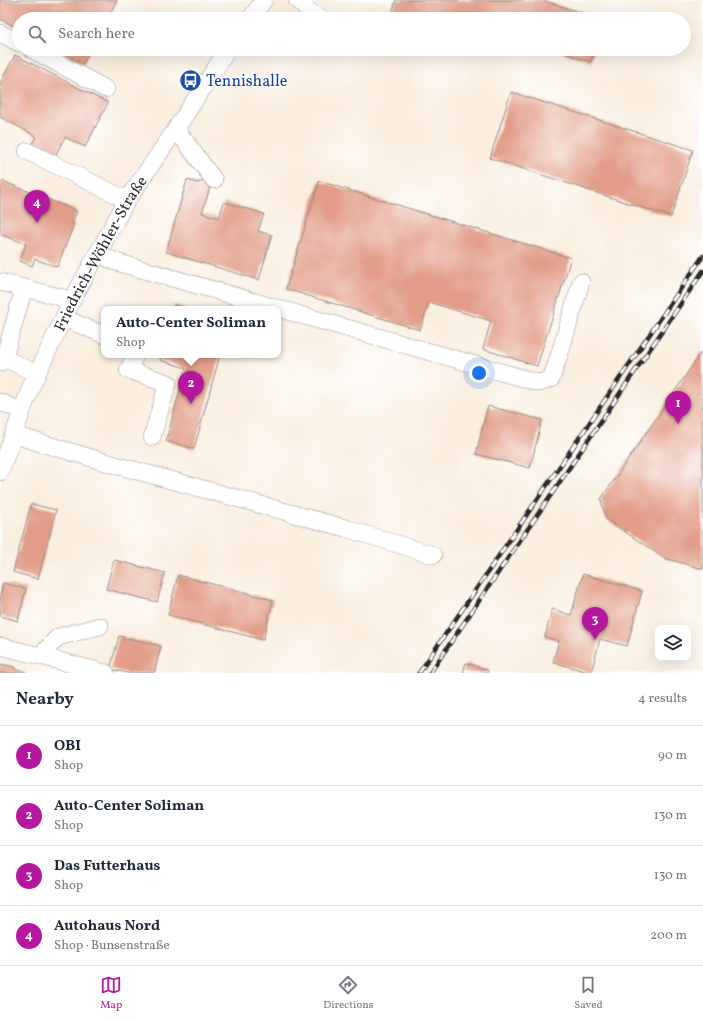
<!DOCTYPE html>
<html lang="en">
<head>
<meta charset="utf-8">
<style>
  :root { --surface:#fff; --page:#f2f2f3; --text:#1f2937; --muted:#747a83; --line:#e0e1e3; --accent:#b5179e }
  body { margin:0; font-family:Vollkorn,serif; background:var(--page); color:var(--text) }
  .controls { position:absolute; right:12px; bottom:12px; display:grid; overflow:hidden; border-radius:8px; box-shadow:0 4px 16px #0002 }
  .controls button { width:36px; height:36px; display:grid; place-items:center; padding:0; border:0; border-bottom:1px solid var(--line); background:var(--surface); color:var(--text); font:20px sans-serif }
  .you { position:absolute; left:479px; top:373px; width:14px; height:14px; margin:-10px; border:3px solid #fff; border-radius:50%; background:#1a73e8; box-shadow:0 0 0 6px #1a73e833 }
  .badge { display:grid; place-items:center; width:26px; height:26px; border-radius:50%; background:var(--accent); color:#fff; font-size:13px; font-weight:700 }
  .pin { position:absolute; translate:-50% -33px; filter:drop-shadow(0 1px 2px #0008) }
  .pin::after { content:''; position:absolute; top:21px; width:14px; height:12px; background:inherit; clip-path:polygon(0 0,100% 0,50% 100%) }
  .popup { position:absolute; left:101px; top:306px; width:180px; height:52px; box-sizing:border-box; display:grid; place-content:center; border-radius:8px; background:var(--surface); filter:drop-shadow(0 1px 3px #0005); font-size:13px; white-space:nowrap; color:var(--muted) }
  .popup b { font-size:15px; color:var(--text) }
  .popup::after { content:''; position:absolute; left:50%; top:100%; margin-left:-8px; border:8px solid transparent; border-top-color:var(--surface) }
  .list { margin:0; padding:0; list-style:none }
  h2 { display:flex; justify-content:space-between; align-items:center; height:52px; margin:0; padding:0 16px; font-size:17px }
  h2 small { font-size:13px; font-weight:400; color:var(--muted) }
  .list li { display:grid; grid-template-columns:26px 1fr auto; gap:12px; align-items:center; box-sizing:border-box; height:60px; padding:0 16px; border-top:1px solid var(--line) }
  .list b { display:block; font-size:15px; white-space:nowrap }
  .list p { margin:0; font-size:13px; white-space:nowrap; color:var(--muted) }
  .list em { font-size:13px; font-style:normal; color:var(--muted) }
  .icon { flex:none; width:22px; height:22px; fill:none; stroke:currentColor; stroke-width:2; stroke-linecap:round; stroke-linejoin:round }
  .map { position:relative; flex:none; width:703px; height:673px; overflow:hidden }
  .search { position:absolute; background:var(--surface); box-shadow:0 4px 16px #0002; left:12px; right:12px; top:12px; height:44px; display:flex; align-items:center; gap:10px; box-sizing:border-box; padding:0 14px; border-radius:22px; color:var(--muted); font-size:15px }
  .sheet { height:292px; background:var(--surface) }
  nav { display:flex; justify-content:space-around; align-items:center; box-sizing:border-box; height:56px; border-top:1px solid var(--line); background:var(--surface); font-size:11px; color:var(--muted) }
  nav a { display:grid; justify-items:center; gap:2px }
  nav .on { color:var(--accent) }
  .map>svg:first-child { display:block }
  .building { fill:#e29c87 }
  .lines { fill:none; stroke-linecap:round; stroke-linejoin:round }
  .minor-casing { stroke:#928c85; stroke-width:18 }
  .minor { stroke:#fff; stroke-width:17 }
  .rail-casing { stroke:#2b2b2b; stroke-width:4.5 }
  .rail { stroke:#fff; stroke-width:3; stroke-dasharray:9; stroke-linecap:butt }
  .labels { text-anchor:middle; stroke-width:3; stroke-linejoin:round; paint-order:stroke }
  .transit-label { font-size:16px; fill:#164399; stroke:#fff; text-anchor:start }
  .street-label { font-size:16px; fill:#2b2b2b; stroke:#fff }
</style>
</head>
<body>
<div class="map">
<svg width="703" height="673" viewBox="0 0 703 673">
  <rect width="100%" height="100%" fill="#fff"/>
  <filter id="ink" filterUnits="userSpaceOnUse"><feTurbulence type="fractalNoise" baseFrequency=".025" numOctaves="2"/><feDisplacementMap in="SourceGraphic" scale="8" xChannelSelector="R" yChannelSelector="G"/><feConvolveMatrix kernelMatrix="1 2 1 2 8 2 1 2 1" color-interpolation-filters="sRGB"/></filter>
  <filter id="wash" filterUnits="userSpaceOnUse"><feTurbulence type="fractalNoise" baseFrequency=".012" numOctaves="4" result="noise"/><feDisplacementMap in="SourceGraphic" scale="16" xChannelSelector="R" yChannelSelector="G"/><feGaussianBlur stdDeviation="0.9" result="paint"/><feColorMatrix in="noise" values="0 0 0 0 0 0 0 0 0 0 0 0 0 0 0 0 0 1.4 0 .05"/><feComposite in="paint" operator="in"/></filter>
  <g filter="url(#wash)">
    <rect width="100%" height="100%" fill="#f9eedf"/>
    <g id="blocks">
      <path class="building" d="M0,0H117L107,19H19V29L0,19Z
        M396,0H542L602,19H454L445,16L444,19H401L391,16Z
        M56,49H91L83,64Z
        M552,49H595L591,62Z
        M15,55L108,103L85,147L65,137L54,158L31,146L36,136L0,117V83Z
        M511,92L693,150L671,217L490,158Z
        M206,179L210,187L202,213L219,218L224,202L264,214L258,231L272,235L259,280L166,252L187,180L198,183Z
        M0,180L77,211L72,223L74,224L57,267L35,259L32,266L20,261L26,244L0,234Z
        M319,181L571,258L537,366L483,349L491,321L429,302L420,330L286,289Z
        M174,305L189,309H173Z
        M703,350V569L664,558L606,519L601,499Z
        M161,355H220L194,449L166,441L186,368L160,360Z
        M488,406L542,420L530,468L476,454Z
        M31,504L56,510L38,579L13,572Z
        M114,560L165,573L157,602L106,589Z
        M583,574L642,591L627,646L600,639L591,673L553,662L559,641L545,637L552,609L571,615Z
        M178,575L273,600L263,640L168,615Z
        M3,583L26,589L18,621L0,616V597Z
        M119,636L161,646L154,673H127L110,669Z
        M466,663L488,670L487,673H463Z
        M0,664L15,667L14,669L28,673H0Z"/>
    </g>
  </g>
  <g filter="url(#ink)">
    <use href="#blocks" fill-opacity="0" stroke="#928c85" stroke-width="1"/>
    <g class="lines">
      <defs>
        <g id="minor">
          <path d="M297,0L310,12L321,19"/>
          <path d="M250,19L264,0"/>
          <path d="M0,33L19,43"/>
          <path d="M31,49L106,89"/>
          <path d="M176,129L214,180"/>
          <path d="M27,151L127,200"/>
          <path d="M97,253L116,262L539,383L551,379L559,356L581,282"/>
          <path d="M0,282L72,300"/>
          <path d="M64,318L104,335"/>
          <path d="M133,355L134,358L128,370L168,383L152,437"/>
          <path d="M4,358L37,374"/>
          <path d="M0,363L4,358L24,288"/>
          <path d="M0,402L22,411"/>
          <path d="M14,435L112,464L345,528L433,555"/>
          <path id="s1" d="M0,472L30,389L72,300L127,200L176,129L228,49"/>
          <path d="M0,646L40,656L58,637L100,626"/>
          <path d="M40,656L106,673"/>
        </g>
      </defs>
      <use href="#minor" class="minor-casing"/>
      <use href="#minor" class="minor"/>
      <defs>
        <path id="rail" d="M419,673L703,256
          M430,673L703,271"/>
      </defs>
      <use href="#rail" class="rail-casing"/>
      <use href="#rail" class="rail"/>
    </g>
  </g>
  <defs>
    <symbol id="bus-disc" viewBox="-11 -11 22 22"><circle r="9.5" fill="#1a4fb4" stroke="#fff"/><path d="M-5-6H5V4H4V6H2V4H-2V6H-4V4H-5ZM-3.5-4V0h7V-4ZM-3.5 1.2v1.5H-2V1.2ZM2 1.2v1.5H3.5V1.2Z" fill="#fff"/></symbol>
  </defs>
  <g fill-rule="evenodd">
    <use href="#bus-disc" x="178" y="68" width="25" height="25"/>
  </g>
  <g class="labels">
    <g class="transit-label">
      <text x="206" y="86">Tennishalle</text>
    </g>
    <g class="street-label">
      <text dy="6" stroke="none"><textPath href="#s1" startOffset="241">Friedrich-Wöhler-Straße</textPath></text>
    </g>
  </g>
</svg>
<div class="controls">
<button><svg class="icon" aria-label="layers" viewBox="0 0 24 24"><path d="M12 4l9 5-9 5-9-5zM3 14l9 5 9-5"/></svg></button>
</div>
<div class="you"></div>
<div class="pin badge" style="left:678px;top:424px">1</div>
<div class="pin badge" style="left:191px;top:404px">2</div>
<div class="popup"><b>Auto-Center Soliman</b>Shop</div>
<div class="pin badge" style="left:595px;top:640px">3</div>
<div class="pin badge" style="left:37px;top:223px">4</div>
<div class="search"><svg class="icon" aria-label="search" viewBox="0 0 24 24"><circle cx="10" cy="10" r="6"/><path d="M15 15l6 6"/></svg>Search here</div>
</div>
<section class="sheet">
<h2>Nearby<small>4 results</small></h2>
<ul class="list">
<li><span class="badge">1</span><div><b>OBI</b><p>Shop</p></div><em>90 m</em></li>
<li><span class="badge">2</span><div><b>Auto-Center Soliman</b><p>Shop</p></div><em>130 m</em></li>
<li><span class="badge">3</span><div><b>Das Futterhaus</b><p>Shop</p></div><em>130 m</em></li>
<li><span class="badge">4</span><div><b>Autohaus Nord</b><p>Shop · Bunsenstraße</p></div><em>200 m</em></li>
</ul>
</section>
<nav>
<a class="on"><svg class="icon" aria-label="map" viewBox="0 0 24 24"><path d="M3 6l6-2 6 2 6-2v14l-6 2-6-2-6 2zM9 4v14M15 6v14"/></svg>Map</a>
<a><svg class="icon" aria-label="directions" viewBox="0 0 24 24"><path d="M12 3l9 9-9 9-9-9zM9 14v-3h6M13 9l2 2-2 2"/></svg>Directions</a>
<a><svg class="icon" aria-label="saved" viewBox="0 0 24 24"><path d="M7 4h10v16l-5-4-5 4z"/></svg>Saved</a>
</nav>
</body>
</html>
